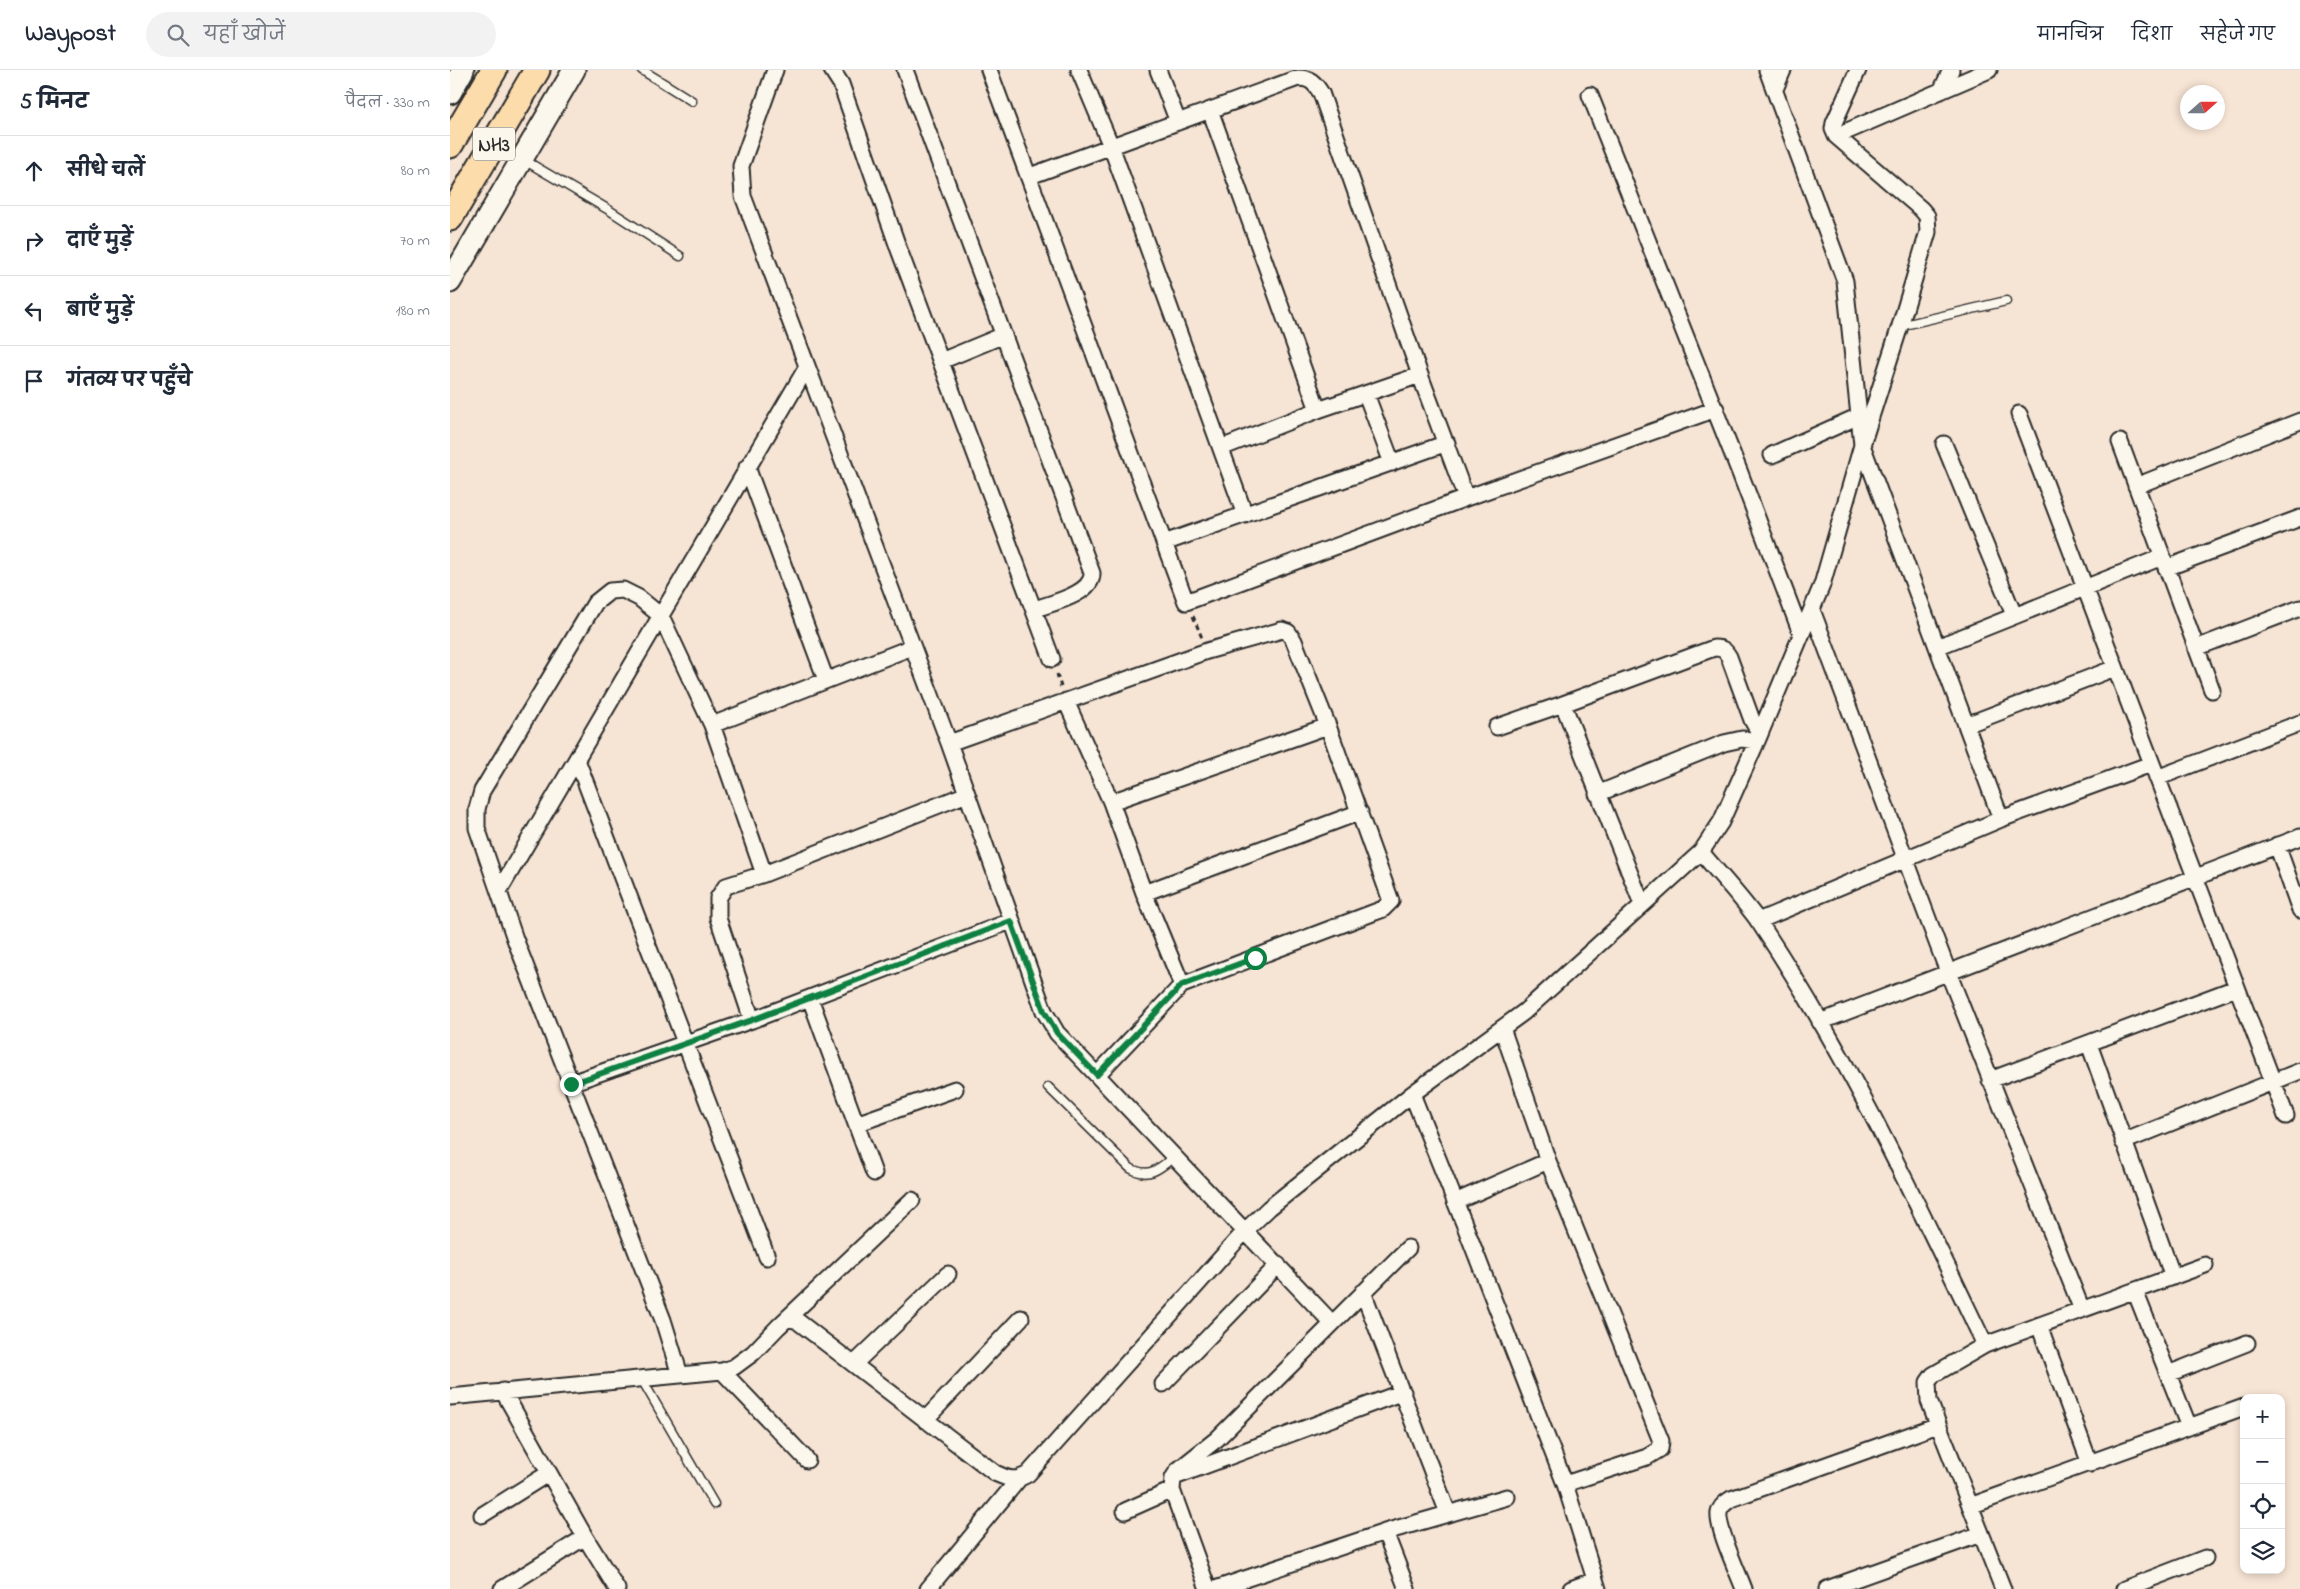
<!DOCTYPE html>
<html lang="hi">
<head>
<meta charset="utf-8">
<style>
  :root { --surface:#fff; --page:#f2f2f3; --text:#1f2937; --muted:#747a83; --line:#e0e1e3 }
  body { margin:0; font-family:"Indie Flower","Playpen Sans Deva",sans-serif; background:var(--page); color:var(--text) }
  .controls { position:absolute; right:15px; bottom:15px; display:grid; overflow:hidden; border-radius:10px; box-shadow:0 2px 8px #0003 }
  .controls button { width:45px; height:45px; display:grid; place-items:center; padding:0; border:0; border-bottom:1px solid var(--line); background:var(--surface); color:var(--text); font:25px sans-serif }
  .compass { position:absolute; left:1730px; top:15px; width:45px; height:45px; border-radius:50%; background:var(--surface); box-shadow:0 2px 8px #0003; rotate:69deg }
  .stop { position:absolute; width:15px; height:15px; margin:-11px; border:4px solid #0b8043; border-radius:50%; background:#fff }
  .stop.end { background:#0b8043; border-color:#fff; box-shadow:0 1px 5px #0008 }
  .list { margin:0; padding:0; list-style:none }
  h2 { display:flex; justify-content:space-between; align-items:center; height:65px; margin:0; padding:0 20px; font-size:21px }
  h2 small { font-size:16px; font-weight:400; color:var(--muted) }
  .list li { display:grid; grid-template-columns:32px 1fr auto; gap:15px; align-items:center; box-sizing:border-box; height:70px; padding:0 20px; border-top:1px solid var(--line) }
  .list b { display:block; font-size:19px; white-space:nowrap }
  .list em { font-size:16px; font-style:normal; color:var(--muted) }
  .icon { flex:none; width:28px; height:28px; fill:none; stroke:currentColor; stroke-width:2; stroke-linecap:round; stroke-linejoin:round }
  .map { position:relative; flex:none; width:1850px; height:1519px; overflow:hidden }
  header { display:flex; align-items:center; gap:30px; box-sizing:border-box; height:70px; padding:0 25px; background:var(--surface); border-bottom:1px solid var(--line) }
  header strong { font-size:24px }
  nav { display:flex; gap:28px; margin-inline-start:auto; font-size:18px }
  .search { width:350px; height:45px; background:var(--page); display:flex; align-items:center; gap:12px; box-sizing:border-box; padding:0 18px; border-radius:28px; color:var(--muted); font-size:19px }
  main { display:flex }
  aside { flex:1; background:var(--surface) }
  .map>svg:first-child { display:block }
  .lines { fill:none; stroke-linecap:round; stroke-linejoin:round }
  .service-casing { stroke:#2b2b2b; stroke-width:11 }
  .minor-casing { stroke:#2b2b2b; stroke-width:19 }
  .secondary-casing { stroke:#2b2b2b; stroke-width:25 }
  .trunk-casing { stroke:#2b2b2b; stroke-width:29 }
  .path { stroke:#2b2b2b; stroke-width:3; stroke-dasharray:5 4; stroke-linecap:butt }
  .service { stroke:#fbf7ec; stroke-width:8 }
  .minor { stroke:#fbf7ec; stroke-width:15 }
  .secondary { stroke:#fbf7ec; stroke-width:21 }
  .trunk { stroke:#fddcac; stroke-width:25 }
  .route { stroke:#0b8043; stroke-width:6 }
  .labels { text-anchor:middle; stroke-width:5; stroke-linejoin:round; paint-order:stroke }
  .shield { fill:#fbf7ec; stroke:#696865; stroke-width:1 }
  .shield-label { font-size:19px; font-weight:bold; fill:#2b2b2b }
</style>
</head>
<body>
<header>
<strong>Waypost</strong>
<div class="search"><svg class="icon" aria-label="search" viewBox="0 0 24 24"><circle cx="10" cy="10" r="6"/><path d="M15 15l6 6"/></svg>यहाँ खोजें</div>
<nav><a>मानचित्र</a><a>दिशा</a><a>सहेजे गए</a></nav>
</header>
<main>
<aside>
<h2>5 मिनट<small>पैदल · 330 m</small></h2>
<ul class="list">
<li><svg class="icon" aria-label="ahead" viewBox="0 0 24 24"><path d="M12 20V5M6 11l6-6 6 6"/></svg><div><b>सीधे चलें</b></div><em>80 m</em></li>
<li><svg class="icon" aria-label="right" viewBox="0 0 24 24"><path d="M7 20v-9h11M14 6l5 5-5 5"/></svg><div><b>दाएँ मुड़ें</b></div><em>70 m</em></li>
<li><svg class="icon" aria-label="left" viewBox="0 0 24 24"><path d="M17 20v-9H6M10 6l-5 5 5 5"/></svg><div><b>बाएँ मुड़ें</b></div><em>180 m</em></li>
<li><svg class="icon" aria-label="arrive" viewBox="0 0 24 24"><path d="M6 21V4h12l-3 4 3 4H6"/></svg><div><b>गंतव्य पर पहुँचे</b></div></li>
</ul>
</aside>
<div class="map">
<svg width="1850" height="1519" viewBox="0 0 1850 1519">
  <rect width="100%" height="100%" fill="#f6e4d4"/>
  <filter id="ink" filterUnits="userSpaceOnUse"><feTurbulence type="fractalNoise" baseFrequency=".02" numOctaves="2"/><feDisplacementMap in="SourceGraphic" scale="10" xChannelSelector="R" yChannelSelector="G"/><feConvolveMatrix kernelMatrix="1 2 1 2 8 2 1 2 1" color-interpolation-filters="sRGB"/></filter>
  <g filter="url(#ink)">
    <g class="lines">
      <defs>
        <path id="service" d="M192,0L242,31
          M74,90L159,140L230,186
          M1450,256L1556,231
          M598,1017L680,1098C699,1109 709,1099 725,1086
          M191,1308L264,1434"/>
        <path id="minor" d="M325,0L291,96L293,126L499,673L594,941L607,963L882,1253
          M382,0L391,14L448,177L602,589
          M455,0L642,503C643,524 602,533 585,539
          M539,0L736,532L1016,428
          M629,0L661,76L795,445
          M708,0L728,52
          M1317,0L1395,211L1412,375L1551,749
          M1325,19L1333,0
          M1491,21L1501,0
          M1140,25L1290,403L1351,563
          M760,40L868,340
          M1386,66L1539,0
          M580,106L848,8C860,8 864,12 871,23L970,305L1016,428L1266,339
          M491,291L554,265
          M916,324L942,393
          M1569,344L1836,1046
          M1670,372L1762,620
          M1494,374L1564,545
          M771,378L868,340L970,305
          M1322,385L1409,346
          M297,397L376,610
          M1686,416L1850,351
          M714,473L997,373
          M1716,498L1850,448
          M1362,540L1498,902L1632,1240
          M1487,577L1712,487
          M1746,578L1850,538
          M616,631L661,732L694,823L732,915
          M262,655L462,577
          M1516,655L1665,598
          M1047,657L1113,634
          M499,673L757,581L832,560L838,562L844,571L878,656L941,831L933,839L732,915L647,1005
          M127,690L317,1187
          M1707,708L1850,653
          M1147,724L1274,673L1292,669L1307,671
          M661,732L878,656
          M1827,775L1850,840
          M1251,782C1270,805 1292,828 1309,852C1398,985 1466,1131 1535,1275
          M49,821L357,297
          M694,823L910,742
          M1192,834L1113,634L1264,578C1273,578 1275,580 1279,587L1302,650L1310,664
          M1308,851L1551,749L1701,694
          M360,928L424,1103
          M302,950L268,848V828L276,816L314,804L517,724
          M1370,952L1850,767
          M1052,958L1098,1091L1211,1371L1210,1379L1197,1387L1115,1414
          M1639,974L1723,1207
          M1540,1010L1786,918
          M121,1013L302,950L561,851
          M962,1024L1015,1156L1115,1414L1148,1519
          M406,1054L505,1019
          M1673,1072L1850,1001
          M1005,1132L1098,1091
          M1685,1221L1739,1357
          M913,1222L998,1443
          M337,1249L346,1250L545,1403C558,1409 565,1412 578,1404L796,1160L819,1138L962,1024L1074,942L1251,782L1271,752L1307,671L1372,515L1412,375L1450,256L1478,162L1477,146L1471,139L1386,66L1383,59L1384,53L1408,0
          M1589,1255L1640,1394
          M404,1294L498,1204
          M272,1301L357,1390
          M1718,1304L1797,1273
          M230,1305L213,1250L65,869L27,758V739L32,721L145,533L160,521L173,520L189,528L211,546L262,655L314,804
          M713,1314L828,1195
          M53,1321L135,1467L167,1519
          M0,1327L272,1301L284,1297L303,1283L328,1257L462,1130
          M475,1350L571,1248
          M727,1406L953,1322
          M1520,1436L1794,1337
          M675,1441L722,1420
          M32,1445L99,1403
          M935,1462L957,1519
          M52,1519L135,1467
          M478,1519L568,1410
          M758,1519L722,1420L723,1408L728,1400L767,1369L958,1178
          M765,1519L935,1462L1057,1427
          M1121,1519L1145,1510
          M1294,1519C1288,1502 1267,1459 1269,1443C1270,1436 1276,1432 1281,1429L1488,1355
          M1377,1519L1531,1464
          M1553,1519L1479,1331L1478,1312L1483,1305L1535,1275L1755,1195
          M1674,1519L1755,1488"/>
        <path id="secondary" d="M0,23L13,0
          M0,212L124,0"/>
        <path id="trunk" d="M0,75L44,0
          M0,148L87,0"/>
      </defs>
      <use href="#service" class="service-casing"/>
      <use href="#minor" class="minor-casing"/>
      <use href="#secondary" class="secondary-casing"/>
      <use href="#trunk" class="trunk-casing"/>
      <path class="path" d="M743,546L752,568
        M607,604L611,617"/>
      <use href="#service" class="service"/>
      <use href="#minor" class="minor"/>
      <use href="#secondary" class="secondary"/>
      <use href="#trunk" class="trunk"/>
    </g>
  </g>
  <g class="lines" filter="url(#ink)">
    <path class="route" d="M121,1014L302,950L561,851L594,941L607,963L647,1005L732,915L805,888"/>
  </g>
  <g class="labels">
    <rect class="shield" x="23" y="57.5" width="42" height="33" rx="4"/>
    <g class="shield-label">
      <text x="44" y="81">NH3</text>
    </g>
  </g>
</svg>
<div class="controls">
<button>+</button>
<button>−</button>
<button><svg class="icon" aria-label="locate" viewBox="0 0 24 24"><circle cx="12" cy="12" r="6"/><path d="M12 2v4M12 18v4M2 12h4M18 12h4"/></svg></button>
<button><svg class="icon" aria-label="layers" viewBox="0 0 24 24"><path d="M12 4l9 5-9 5-9-5zM3 14l9 5 9-5"/></svg></button>
</div>
<svg class="compass" viewBox="-18 -18 36 36"><path d="M0-13l5 13h-10z" fill="#e53935"/><path d="M0 13l5-13h-10z" fill="#747a83"/></svg>
<div class="stop" style="left:805px;top:888px"></div>
<div class="stop end" style="left:121px;top:1014px"></div>
</div>
</main>
</body>
</html>
